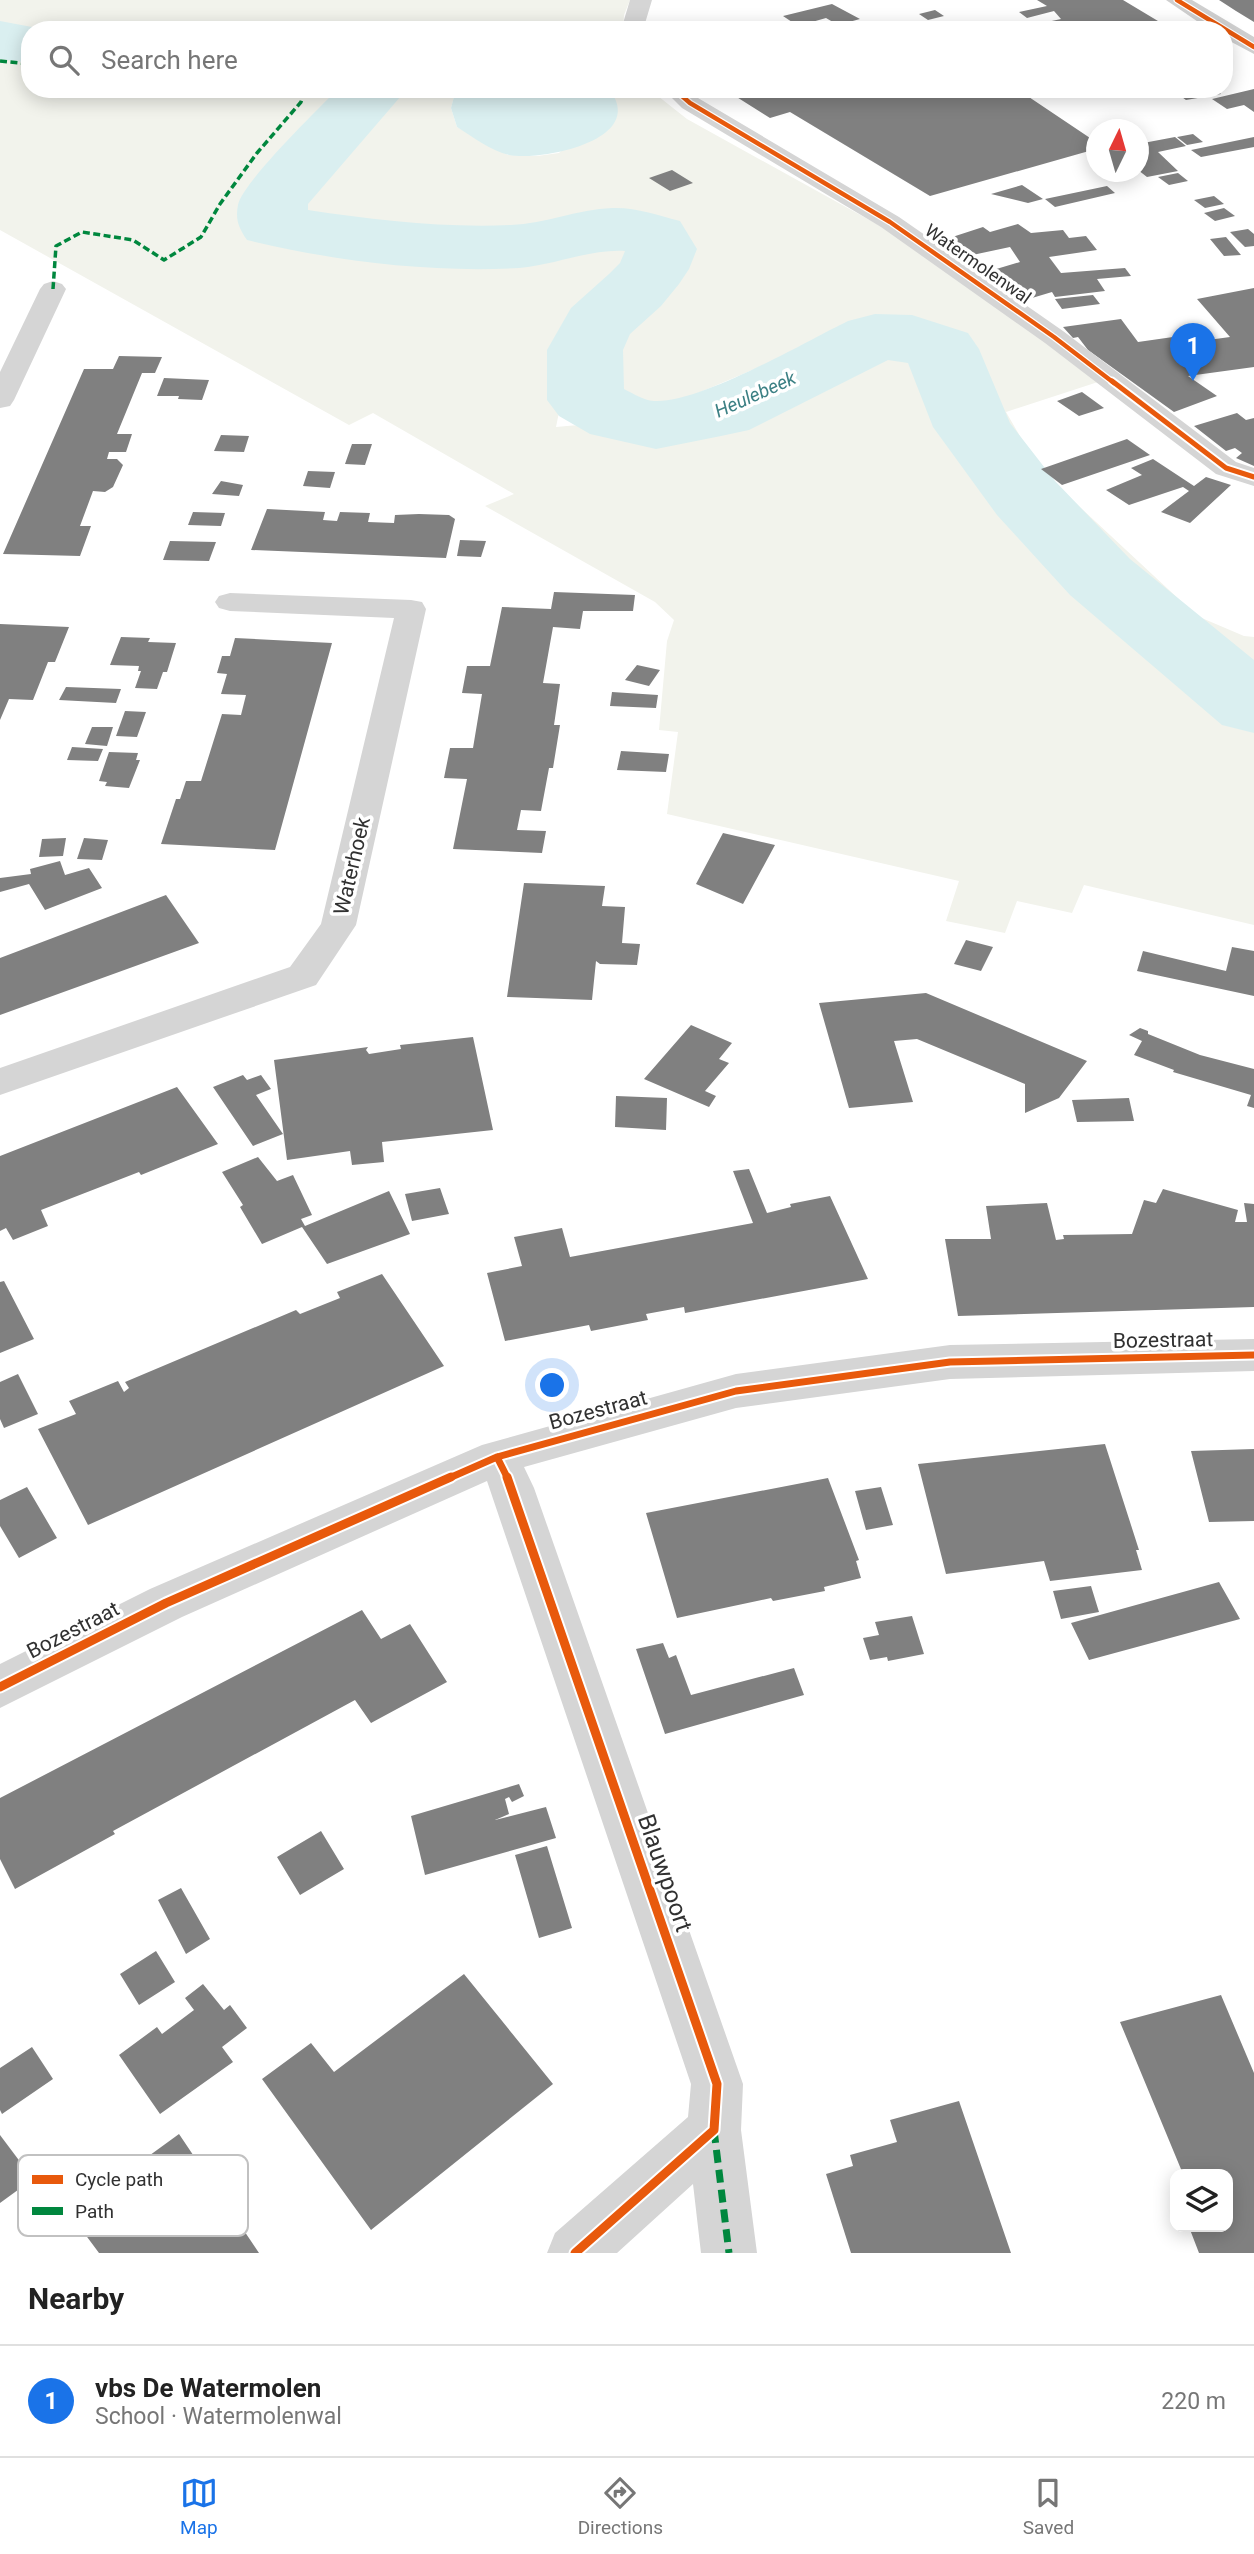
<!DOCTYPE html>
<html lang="en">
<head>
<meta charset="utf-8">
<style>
  :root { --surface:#fff; --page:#f2f2f2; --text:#222; --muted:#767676; --line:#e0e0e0; --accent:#1a73e8 }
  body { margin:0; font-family:Roboto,sans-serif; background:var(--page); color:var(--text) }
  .controls { position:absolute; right:21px; bottom:21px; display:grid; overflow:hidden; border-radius:14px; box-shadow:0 4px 18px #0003 }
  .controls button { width:63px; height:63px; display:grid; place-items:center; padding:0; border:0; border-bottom:2px solid var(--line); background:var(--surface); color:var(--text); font:35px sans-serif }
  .compass { position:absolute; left:1086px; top:119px; width:63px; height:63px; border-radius:50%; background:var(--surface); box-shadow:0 4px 18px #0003; rotate:5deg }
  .you { position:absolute; left:553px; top:1386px; width:24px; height:24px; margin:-18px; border:5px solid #fff; border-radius:50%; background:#1a73e8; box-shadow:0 0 0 10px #1a73e833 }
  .badge { display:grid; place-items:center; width:46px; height:46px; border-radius:50%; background:var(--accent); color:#fff; font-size:23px; font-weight:700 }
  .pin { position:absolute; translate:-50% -58px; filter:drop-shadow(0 2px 4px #0008) }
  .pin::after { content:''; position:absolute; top:37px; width:24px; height:21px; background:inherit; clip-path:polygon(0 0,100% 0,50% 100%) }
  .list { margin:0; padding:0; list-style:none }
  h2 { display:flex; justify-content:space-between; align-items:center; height:91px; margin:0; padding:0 28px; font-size:30px }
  h2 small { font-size:23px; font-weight:400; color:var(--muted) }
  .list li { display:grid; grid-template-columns:46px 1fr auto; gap:21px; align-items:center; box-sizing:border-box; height:112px; padding:0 28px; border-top:2px solid var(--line) }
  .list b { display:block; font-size:26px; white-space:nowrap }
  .list p { margin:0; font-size:23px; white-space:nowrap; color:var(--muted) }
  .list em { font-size:23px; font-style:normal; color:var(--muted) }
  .icon { flex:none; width:38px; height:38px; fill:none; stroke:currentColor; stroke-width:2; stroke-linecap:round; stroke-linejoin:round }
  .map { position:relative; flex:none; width:1254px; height:2253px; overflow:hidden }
  .search { position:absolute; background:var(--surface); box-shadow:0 4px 18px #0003; left:21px; right:21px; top:21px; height:77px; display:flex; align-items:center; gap:18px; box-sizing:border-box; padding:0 24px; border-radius:28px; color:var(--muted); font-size:26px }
  .sheet { height:203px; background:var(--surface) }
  nav { display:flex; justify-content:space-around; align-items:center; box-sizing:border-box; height:98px; border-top:2px solid var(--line); background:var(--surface); font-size:19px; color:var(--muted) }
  nav a { display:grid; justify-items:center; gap:4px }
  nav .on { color:var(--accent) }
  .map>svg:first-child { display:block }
  .green { fill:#f2f3ec }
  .water { fill:#daeff0 }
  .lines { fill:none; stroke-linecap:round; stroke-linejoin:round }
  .river { fill:#daeff0; fill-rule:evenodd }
  .building { fill:#808080 }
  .street { fill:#d5d5d5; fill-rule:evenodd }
  .secondary { fill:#cfcfcf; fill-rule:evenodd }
  .quiet-far1 { stroke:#00873e; stroke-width:3.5; stroke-dasharray:7 3.5; stroke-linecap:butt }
  .quiet { stroke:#00873e; stroke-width:7; stroke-dasharray:13 7; stroke-linecap:butt }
  .cycleway-far3-casing { stroke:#fff; stroke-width:7 }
  .cycleway-far2-casing { stroke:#fff; stroke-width:9 }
  .cycleway-far1-casing { stroke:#fff; stroke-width:11 }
  .cycleway-casing { stroke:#fff; stroke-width:13 }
  .cycleway-far3 { stroke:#e8590c; stroke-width:4.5 }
  .cycleway-far2 { stroke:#e8590c; stroke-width:5 }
  .cycleway-far1 { stroke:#e8590c; stroke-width:7 }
  .cycleway { stroke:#e8590c; stroke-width:9 }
  .labels { text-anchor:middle; stroke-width:7; stroke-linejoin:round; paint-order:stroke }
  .far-street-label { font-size:18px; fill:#313131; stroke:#fff }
  .far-water-label { font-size:19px; font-style:italic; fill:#3c8084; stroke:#fff }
  .street-label { font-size:21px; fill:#313131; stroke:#fff }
  .near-street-label { font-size:24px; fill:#313131; stroke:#fff }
  .key { fill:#fff; stroke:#c1c1c1; stroke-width:2 }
  .key-label { font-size:19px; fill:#313131 }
</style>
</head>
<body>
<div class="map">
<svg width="1254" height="2253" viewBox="0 0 1254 2253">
  <rect width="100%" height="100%" fill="#fff"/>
  <path class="green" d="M0,0H630L624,15L623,30H30V36L0,31Z
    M0,46L30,49V89H456L451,108L457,127L508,155L537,156L559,153L615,96L609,89H649L687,119L882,227L1101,381L1006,412L1039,469L1197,616L1244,636L1254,637V691L1165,622L1050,512L970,402L956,354L944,339L924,328L902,323H874L832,336L684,399L692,408C633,419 603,407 598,342C605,334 611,324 618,317C637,300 680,289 685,260C692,215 605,211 576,220C568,223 560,229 552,231C526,238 484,239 456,240C405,240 353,230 303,223V191L250,218L252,227C333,259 436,252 522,256C559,255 595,238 631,249L636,258L633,266L568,322L561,337L559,359L565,383L556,427C588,422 618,430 649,432C699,435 743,410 787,388L805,396L868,356L892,351L917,355L985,481L1147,639L1237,717L1254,727V925L1084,885L1072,913L1017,901L1005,933L946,921L959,881L667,814L678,732L659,730L667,641L674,620L655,602L485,506L514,494L373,413L349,425L0,230Z"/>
  <path class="water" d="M456,89H609C649,140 542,161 509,155C491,151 473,137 457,127L451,108Z"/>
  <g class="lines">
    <path class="river" d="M0,21L48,30H30V63L0,59Z
      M338,89H407L308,204V210C375,220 443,228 511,225C545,224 578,209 612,208C635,207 658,215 680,221L697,249L689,269L679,284L661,306L630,334L623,350L624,389C634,394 643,400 654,401C699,404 805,342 848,321L875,314L912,315L968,333L979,349L1010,423L1055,481L1130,559L1254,660V733L1222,725L1070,595L997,515L933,427L908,363L888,360L749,430L721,436L656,449L590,434L559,416L547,400V350L571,308L609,274L620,263L625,251C589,249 555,265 519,268C430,273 334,261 247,240C239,228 235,220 238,205C242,183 319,108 338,89Z"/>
  </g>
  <path class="building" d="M1037,0H1123L1173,30H1058L1047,22L1061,19L1054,11L1027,18L1019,12L1047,6Z
    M1219,0H1254V22L1236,11Z
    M832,4L860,19L838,25L826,18L798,26L783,16Z
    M935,10L944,16L928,20L919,14Z
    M724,89H844L858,97L891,89H1017L1096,142V149L930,196L790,112L770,118Z
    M1197,89H1217L1221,94L1186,100L1179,95Z
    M1254,89V112L1244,105L1227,109L1212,99Z
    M1193,134L1203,142L1187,145L1177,137Z
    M1175,137L1186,146L1158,152L1178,171L1147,177L1138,170V144Z
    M1254,137V147L1201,157L1191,150Z
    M672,170L693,183L670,191L649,178Z
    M1178,173L1188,181L1169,185L1158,177Z
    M1022,185L1043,199L1028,203L991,194Z
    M1107,186L1115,193L1055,207L1045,199Z
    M1214,196L1224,204L1205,208L1194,200Z
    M1224,208L1235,216L1215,221L1204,213Z
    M1018,224L1031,233L1063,230L1069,238L1086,236L1097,250L1049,257L1061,273L1125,268L1131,276L1097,279L1105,291L1055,297L1052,292L1022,301L983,273L1020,262L1010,247L963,257L940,241L983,227L990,232Z
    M1248,229L1254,234V246L1245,247L1230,232Z
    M1226,237L1241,255L1224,256L1210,239Z
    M1254,288V367L1188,376L1217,396L1174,412L1088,350L1078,337L1073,338L1063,327L1121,319L1138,342L1173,337L1179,344L1230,337L1197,299Z
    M1093,295L1100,304L1062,309L1055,299Z
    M119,356L162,357L155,373H142L117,434H132L126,452H109L107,459H117L123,465L113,487L105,492L93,491L80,526H91L80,556L3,554L84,369H113Z
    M164,378L209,380L202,400L178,399L179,396H157Z
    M1082,392L1104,408L1079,416L1057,401Z
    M1237,413L1246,420L1254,418V466L1236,458L1242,453L1235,448L1226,451L1194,426Z
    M221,435L249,436L244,452L214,451Z
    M1127,439L1150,455L1062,485L1041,469Z
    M352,444H372L365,465L345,464Z
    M1153,459L1194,486L1206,477L1231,485L1190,523L1161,512L1189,491L1183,487L1129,505L1106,490L1142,475L1131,468Z
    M308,471L335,472L330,488L303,486Z
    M221,481L243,485L239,496L212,494Z
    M267,509L325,512L323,520L337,521L340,512L370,513L368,522L394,523L395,515L419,514L449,515L455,519L446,558L251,550Z
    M193,512L225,513L221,526L188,525Z
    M460,540L486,541L481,557L457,556Z
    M170,541L216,542L209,561L163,560Z
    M554,592L635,595L633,611H583L580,629L553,627L543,683L560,684L554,725H560L553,768H549L541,811L521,810L517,830L546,831L542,853L453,849L467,779L444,778L450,748H473L482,694L462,693L467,666H490L502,607L551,609Z
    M0,624L69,627L55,662H48L33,700L9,699L0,720Z
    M121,637L150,638L148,642L176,643L167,672H163L157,689L135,688L141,671H138L139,666L110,665Z
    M235,638L332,643L275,850L161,844L176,799H180L186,781H201L222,714L241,715L246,695L221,694L227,674L217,673L222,656H230Z
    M637,665L660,670L649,686L625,680Z
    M66,687L121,689L116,703L59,700Z
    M612,692L658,695L656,708L610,706Z
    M125,711L146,712L137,737L116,736Z
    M92,727H113L107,746L85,744Z
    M72,747L103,749L98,761L67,760Z
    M621,751L669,754L666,772L617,770Z
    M109,752L138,753L136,760H140L129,788L105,786L107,782L99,781Z
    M723,833L775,845L743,904L696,884Z
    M66,838L63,856L39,857L42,839Z
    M84,838L108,840L102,860L77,859Z
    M60,861L65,875L89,868L102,888L45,910L29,884L0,892V878L31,874L30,869Z
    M524,883L605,886L602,906L625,907L622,943L640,944L637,965L600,964L596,961L592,1000L507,997Z
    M166,895L199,943L0,1015V958Z
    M966,940L993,947L981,971L954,964Z
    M1232,947L1254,951V996L1137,971L1143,951L1226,971Z
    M926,993L1087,1061L1059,1098L1025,1113V1084L917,1039L894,1041L913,1102L849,1108L819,1003Z
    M691,1025L732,1043L719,1059L729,1063L705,1091L716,1096L709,1107L644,1079Z
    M1140,1028L1148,1031V1034L1200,1055L1254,1069V1108L1247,1106L1251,1095L1173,1072L1174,1070L1134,1055L1142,1041L1129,1035Z
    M473,1037L493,1130L382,1142L384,1162L352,1165L350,1151L287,1160L274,1060L368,1047L366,1050L369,1054L401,1049L400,1045Z
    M243,1075L247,1080L261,1075L271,1089L256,1095L283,1134L253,1146L213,1087Z
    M177,1087L218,1144L141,1175L139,1172L41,1210L48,1226L13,1240L6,1228L0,1231V1156Z
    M616,1096L667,1098L666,1130L615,1127Z
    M1129,1098L1134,1121L1077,1122L1072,1100Z
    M258,1157L277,1181L293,1175L312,1215L301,1219L305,1226L389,1191L410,1234L327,1264L302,1227L262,1244L240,1207L243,1205L222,1172Z
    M749,1169L767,1213L791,1207L790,1204L830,1196L868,1279L685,1313L684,1307L646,1314L648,1320L591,1331L589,1325L505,1341L487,1273L522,1266L514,1237L562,1228L570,1257L753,1223L733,1171Z
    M440,1188L449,1214L412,1221L405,1194Z
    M1163,1189L1238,1210L1235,1222H1247L1244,1203L1254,1204V1307L958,1316L945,1239H991L986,1206L1047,1203L1056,1240L1064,1239L1063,1235L1132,1234L1144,1200L1156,1203Z
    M382,1274L444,1366L88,1525L38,1429L76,1414L69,1401L118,1381L124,1392L129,1388L125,1382L296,1310L300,1314L340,1298L337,1292Z
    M4,1281L34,1339L0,1353V1282Z
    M18,1374L38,1414L4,1428L0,1419V1382Z
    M1105,1444L1139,1550H1136L1142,1570L1050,1581L1044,1561L946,1574L918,1464Z
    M1254,1449V1521L1209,1522L1191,1451Z
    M828,1478L859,1560L856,1561L861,1578L824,1587L825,1591L773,1601L771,1598L677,1618L646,1513Z
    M27,1487L57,1538L19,1558L0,1526V1500Z
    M881,1487L893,1525L866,1530L855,1491Z
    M1219,1582L1240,1619L1089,1660L1071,1623Z
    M1091,1586L1099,1612L1061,1619L1053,1591Z
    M362,1610L381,1639L410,1624L447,1682L371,1723L355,1700L113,1831L115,1834L15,1889L0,1859V1798Z
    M912,1616L924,1654L888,1661L887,1657L870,1660L863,1638L879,1635L875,1622Z
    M663,1643L669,1658L676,1655L691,1695L794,1668L804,1695L665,1734L636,1649Z
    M519,1784L524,1796L512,1802L509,1797L505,1799L509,1814L495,1820L546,1807L556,1838L425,1875L411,1816Z
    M321,1831L344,1869L300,1895L277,1857Z
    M547,1846L572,1928L539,1938L515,1855Z
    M181,1888L210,1939L186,1954L158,1900Z
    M156,1951L175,1982L139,2005L120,1974Z
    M464,1974L553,2084L371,2230L262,2079L311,2043L334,2072Z
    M203,1984L224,2010L230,2005L247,2028L222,2047L233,2062L160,2114L119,2055L157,2027L162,2034L194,2010L185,1998Z
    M1221,1995L1254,2073V2253H1199L1189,2227H1228V2174H1183L1120,2022Z
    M32,2047L53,2079L2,2114L0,2110V2068Z
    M959,2101L1011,2253H851L826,2174L853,2166L850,2155L897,2142L890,2120Z
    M179,2134L259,2253H99L76,2222L98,2206L91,2198Z
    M0,2135L33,2179L0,2203Z"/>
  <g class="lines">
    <path class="street" d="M630,0H652L643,30H621Z
      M663,89H688L698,98L899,217L1063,331L1236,462L1254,468V486L1216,474L1045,343L881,227L682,108Z
      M53,281L62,284L66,289L14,400L10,406L0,408V372L40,289L44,284Z
      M230,593L411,600L422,602L426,609L356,925L316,985L0,1095V1068L290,967L321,924L394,618L230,611L219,608L215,602L219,596Z
      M1254,1339V1371L950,1379L736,1408L524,1467L534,1488L743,2084L741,2130L757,2253H701L693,2184L617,2253H547L555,2233L688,2117L691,2084L487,1481L182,1617L0,1708V1664L150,1589L482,1445L736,1374L950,1345Z"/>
    <path class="secondary" d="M1166,0H1192L1254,37V54L1224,38V30H1210Z"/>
    <path class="quiet-far1" d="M0,61L30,64
      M53,289L56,246L82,232L133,240L164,260L201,237L220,204L257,153L301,102L305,89"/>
    <path class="quiet" d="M714,2130L729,2253"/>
    <defs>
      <path id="cycleway-far3" d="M1177,0L1254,47
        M674,89L690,103L890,222L1054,337L1114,383"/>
      <path id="cycleway-far2" d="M1112,381L1226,468L1254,477"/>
      <path id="cycleway-far1" d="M497,1457L508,1479
        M447,1479L497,1457L736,1391L950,1362L1254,1355"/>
      <path id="cycleway" d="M507,1477L717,2084L714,2130L575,2253
        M0,1687L166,1603L451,1477"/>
    </defs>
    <use href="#cycleway-far3" class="cycleway-far3-casing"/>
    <use href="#cycleway-far2" class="cycleway-far2-casing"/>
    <use href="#cycleway-far1" class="cycleway-far1-casing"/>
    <use href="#cycleway" class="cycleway-casing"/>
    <use href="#cycleway-far3" class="cycleway-far3"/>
    <use href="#cycleway-far2" class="cycleway-far2"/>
    <use href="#cycleway-far1" class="cycleway-far1"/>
    <use href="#cycleway" class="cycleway"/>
  </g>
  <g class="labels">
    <g class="far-street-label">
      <text transform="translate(978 264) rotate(35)" y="6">Watermolenwal</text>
    </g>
    <g class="far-water-label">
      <text transform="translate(755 394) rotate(-24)" y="7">Heulebeek</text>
    </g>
    <g class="street-label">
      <text transform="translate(352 866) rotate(-77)" y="7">Waterhoek</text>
      <text transform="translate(1163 1340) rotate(-1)" y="7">Bozestraat</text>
      <text transform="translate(598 1410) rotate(-15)" y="7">Bozestraat</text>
      <text transform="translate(73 1630) rotate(-27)" y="7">Bozestraat</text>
    </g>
    <g class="near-street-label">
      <text transform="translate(665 1873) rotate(71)" y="8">Blauwpoort</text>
    </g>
  </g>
  <rect x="18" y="2155" width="230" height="81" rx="10" class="key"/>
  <rect x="32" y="2175" width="31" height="9" fill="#e8590c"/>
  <rect x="32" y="2207" width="31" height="8" fill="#00873e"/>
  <g class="key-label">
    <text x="75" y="2186">Cycle path</text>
    <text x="75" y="2218">Path</text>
  </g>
</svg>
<div class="controls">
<button><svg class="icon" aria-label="layers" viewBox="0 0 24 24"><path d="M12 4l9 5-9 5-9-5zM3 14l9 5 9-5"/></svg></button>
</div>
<svg class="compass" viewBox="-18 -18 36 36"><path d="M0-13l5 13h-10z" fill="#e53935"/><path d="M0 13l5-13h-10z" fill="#767676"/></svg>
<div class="you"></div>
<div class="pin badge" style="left:1193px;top:381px">1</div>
<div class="search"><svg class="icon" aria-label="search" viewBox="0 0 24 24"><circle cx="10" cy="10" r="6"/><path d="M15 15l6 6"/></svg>Search here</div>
</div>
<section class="sheet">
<h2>Nearby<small></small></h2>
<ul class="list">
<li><span class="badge">1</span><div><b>vbs De Watermolen</b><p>School · Watermolenwal</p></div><em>220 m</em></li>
</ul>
</section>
<nav>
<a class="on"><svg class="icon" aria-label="map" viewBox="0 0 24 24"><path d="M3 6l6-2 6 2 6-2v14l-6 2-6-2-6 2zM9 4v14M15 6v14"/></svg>Map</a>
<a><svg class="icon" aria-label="directions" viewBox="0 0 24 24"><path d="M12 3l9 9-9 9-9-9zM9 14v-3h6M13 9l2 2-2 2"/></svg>Directions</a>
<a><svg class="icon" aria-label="saved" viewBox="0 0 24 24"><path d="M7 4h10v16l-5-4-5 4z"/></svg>Saved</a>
</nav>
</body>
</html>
